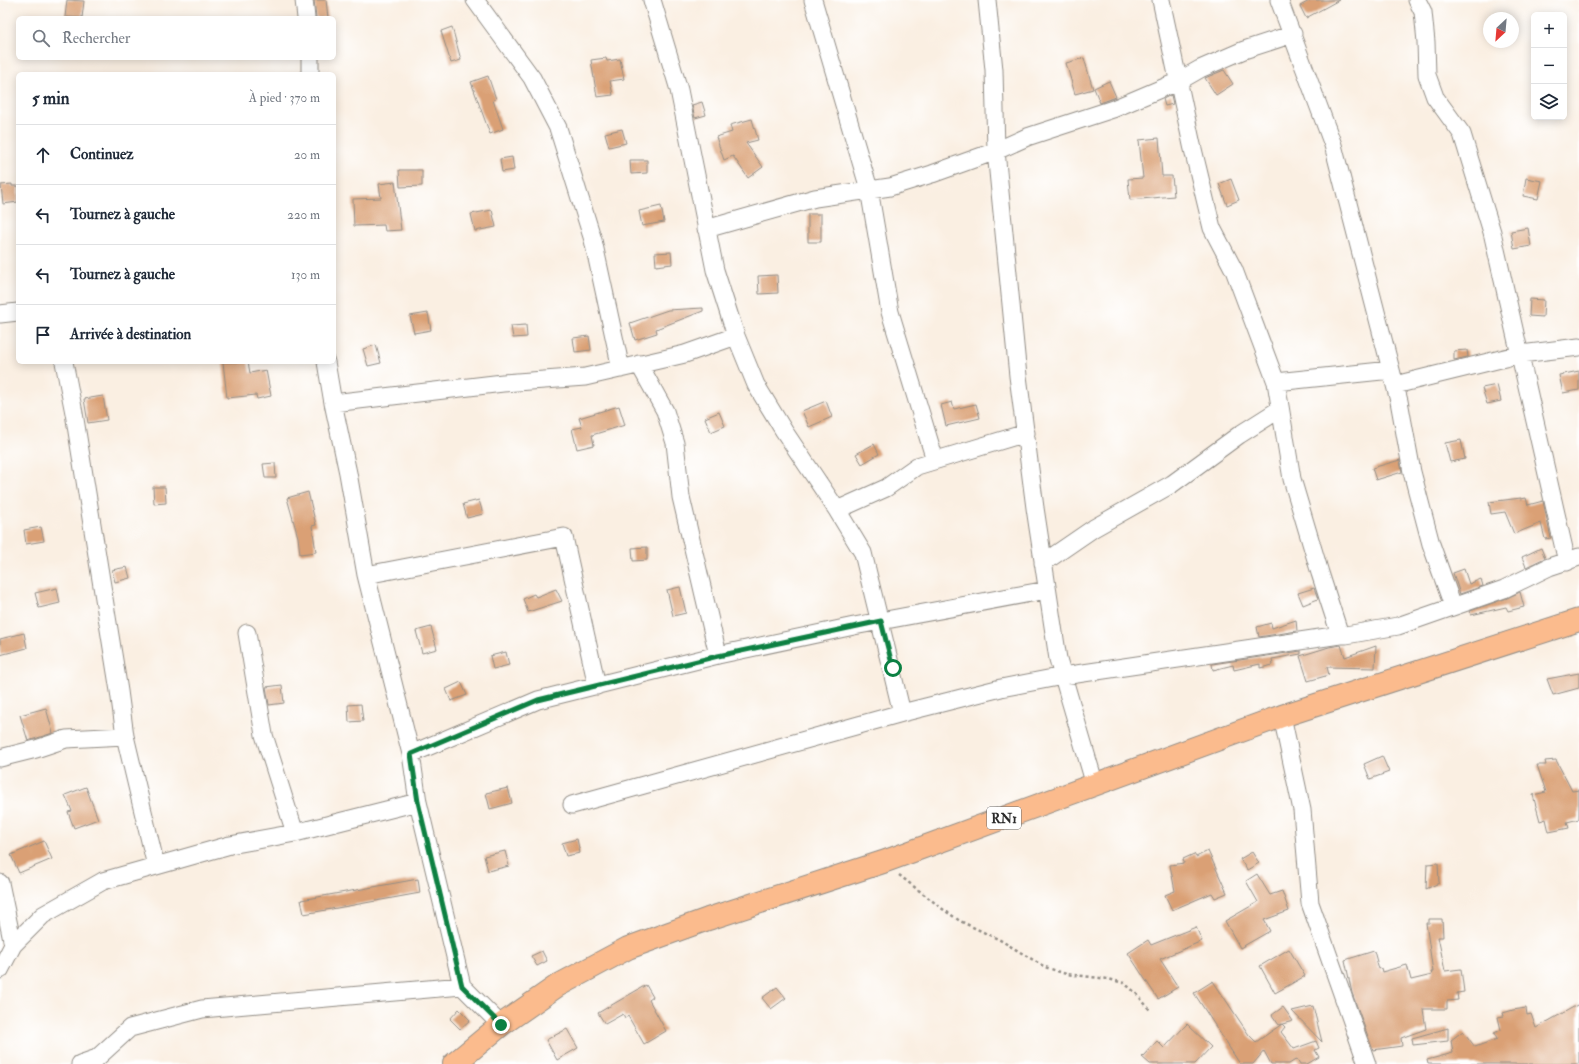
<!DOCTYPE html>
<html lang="fr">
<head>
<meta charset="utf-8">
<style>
  :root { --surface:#fff; --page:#f2f2f3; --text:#1f2937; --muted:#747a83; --line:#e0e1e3 }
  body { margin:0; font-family:"IM FELL Double Pica",serif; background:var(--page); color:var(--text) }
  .controls { position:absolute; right:12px; top:12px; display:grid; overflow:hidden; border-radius:6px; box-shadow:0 2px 10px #0003 }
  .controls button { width:36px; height:36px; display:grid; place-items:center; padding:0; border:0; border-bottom:1px solid var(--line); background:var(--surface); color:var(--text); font:20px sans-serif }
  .compass { position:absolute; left:1483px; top:12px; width:36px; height:36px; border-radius:50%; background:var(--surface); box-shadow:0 2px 10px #0003; rotate:206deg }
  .stop { position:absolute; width:12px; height:12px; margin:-9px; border:3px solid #0b8043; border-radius:50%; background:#fff }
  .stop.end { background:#0b8043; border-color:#fff; box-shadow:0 1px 4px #0008 }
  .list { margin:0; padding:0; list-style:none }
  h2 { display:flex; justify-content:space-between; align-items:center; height:52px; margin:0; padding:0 16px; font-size:17px }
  h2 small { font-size:13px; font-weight:400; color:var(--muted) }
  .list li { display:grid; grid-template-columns:26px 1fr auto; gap:12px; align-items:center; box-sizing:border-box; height:60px; padding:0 16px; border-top:1px solid var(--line) }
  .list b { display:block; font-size:15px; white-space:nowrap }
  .list em { font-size:13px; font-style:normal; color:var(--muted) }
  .icon { flex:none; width:22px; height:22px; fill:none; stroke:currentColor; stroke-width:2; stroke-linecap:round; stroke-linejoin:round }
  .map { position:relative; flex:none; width:1579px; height:1064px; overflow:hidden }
  .search { position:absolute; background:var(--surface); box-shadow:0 2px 10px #0003; left:16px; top:16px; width:320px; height:44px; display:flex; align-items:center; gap:10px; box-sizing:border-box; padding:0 14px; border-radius:6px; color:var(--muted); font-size:15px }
  .panel { position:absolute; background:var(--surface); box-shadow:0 2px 10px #0003; left:16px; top:72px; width:320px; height:292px; border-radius:6px }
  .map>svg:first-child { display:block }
  .building { fill:#daa075 }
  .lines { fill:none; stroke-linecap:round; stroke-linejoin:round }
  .minor-casing { stroke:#928d86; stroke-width:19 }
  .highway-casing { stroke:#928d86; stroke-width:24 }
  .path { stroke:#928d86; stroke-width:2.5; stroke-dasharray:3 3; stroke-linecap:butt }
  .minor { stroke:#fff; stroke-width:17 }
  .highway { stroke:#fbbb8d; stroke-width:22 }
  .route { stroke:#0b8043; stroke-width:5 }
  .labels { text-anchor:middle; stroke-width:3.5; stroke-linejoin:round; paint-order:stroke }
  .shield { fill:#fff; stroke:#6b6b6b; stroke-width:1 }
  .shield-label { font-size:13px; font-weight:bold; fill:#2b2b2b }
</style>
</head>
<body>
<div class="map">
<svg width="1579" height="1064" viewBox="0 0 1579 1064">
  <rect width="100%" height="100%" fill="#fff"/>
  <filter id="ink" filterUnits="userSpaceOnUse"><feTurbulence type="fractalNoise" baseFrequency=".025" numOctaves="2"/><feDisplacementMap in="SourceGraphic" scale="8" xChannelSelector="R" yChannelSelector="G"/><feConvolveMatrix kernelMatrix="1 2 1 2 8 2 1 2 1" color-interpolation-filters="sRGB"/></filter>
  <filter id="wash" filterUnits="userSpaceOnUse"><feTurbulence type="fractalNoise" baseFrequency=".012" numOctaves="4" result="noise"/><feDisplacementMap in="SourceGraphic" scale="16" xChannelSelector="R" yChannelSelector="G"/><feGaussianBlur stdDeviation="0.9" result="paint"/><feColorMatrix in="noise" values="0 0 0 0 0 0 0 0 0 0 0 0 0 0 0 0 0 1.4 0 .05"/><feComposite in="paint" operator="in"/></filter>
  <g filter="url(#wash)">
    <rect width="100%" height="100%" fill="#faefe2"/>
    <g id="blocks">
      <path class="building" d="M67,0L84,1L82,18L65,17Z
        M314,0H326L328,18H316Z
        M1311,0H1339L1306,18L1300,6Z
        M452,27L461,60L451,63L441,31Z
        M606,58L607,61L620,59L624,79L610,81L613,95L597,97L591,60Z
        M1084,58L1093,89L1075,94L1066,63Z
        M1224,70L1233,84L1216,95L1205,78Z
        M488,76L496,99L493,100L503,129L490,134L471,82Z
        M1109,81L1116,97L1100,103L1094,88Z
        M1171,95L1173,104L1165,106L1163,99Z
        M702,102L706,115L695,118L692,105Z
        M752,119L758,140L746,143L763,167L748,178L733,156L724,160L716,137L732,132L730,125Z
        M622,129L626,143L609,147L605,133Z
        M1159,138L1162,176H1172L1174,196L1130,200L1128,179L1143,178L1139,140Z
        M512,157L514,170L502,172L500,159Z
        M630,160H647V173L631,174Z
        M399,170H422V186L400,187Z
        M1526,178L1542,181L1538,199L1523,196Z
        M1231,179L1239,200L1227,205L1219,184Z
        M395,182L401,230L385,231L384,225L354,226L353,199L381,198L379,184Z
        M12,184V186H18V202L3,204L1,185Z
        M661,206L664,222L642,226L639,211Z
        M492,210L496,227L475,231L471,214Z
        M808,214H821V242H808Z
        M1528,228L1531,246L1514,249L1511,231Z
        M671,252L672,264L656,266L655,253Z
        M777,275L778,293L759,294L758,276Z
        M1530,299L1544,300L1543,317L1529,316Z
        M703,308V311L656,329L657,333L635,340L630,323L668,310Z
        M428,313L431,330L414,333L410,316Z
        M526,325L527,337L513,338L511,326Z
        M589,336L591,350L575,352L573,338Z
        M376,345L381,363L368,366L363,349Z
        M1467,350L1468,357L1454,360V351Z
        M223,362H248L250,373L266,370L271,396L257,399L256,395L227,398Z
        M1579,371V390L1563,393L1559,375Z
        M1497,385L1501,401L1487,404L1482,388Z
        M103,396L107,420L88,423L84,399Z
        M826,401L832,417L809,427L802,411Z
        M952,402L954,409L976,404L980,418L946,426L941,405Z
        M619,406L625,425L592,435L594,445L577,449L572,429L582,427L579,418Z
        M719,412L725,426L711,432L705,418Z
        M1461,440L1465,459L1450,462L1445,443Z
        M874,444L879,454L862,464L856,454Z
        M1400,460L1402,472L1376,480L1372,468Z
        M275,463L276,478H265L263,464Z
        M153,487H165L166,503L154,504Z
        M308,492L316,525L312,526L316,552L300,554L298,537L287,498Z
        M1521,498V499L1526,498L1528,505L1543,501L1551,538L1545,539L1541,523L1514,534L1505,512L1491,514L1489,502Z
        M479,500L483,514L467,518L463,504Z
        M41,527L44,541L26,544L24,530Z
        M647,547V560L633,561L632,548Z
        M1541,548L1545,558L1526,567L1522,557Z
        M127,567L130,578L115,582L112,570Z
        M1464,569L1469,584L1481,579L1483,586L1460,594L1453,573Z
        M680,587L686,613L673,616L667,590Z
        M57,588L60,603L39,608L35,593Z
        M1314,588L1318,599L1303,605L1298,593Z
        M556,589L562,601L528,612L523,599L534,594L536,597Z
        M1520,592L1524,607L1508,611L1506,607L1471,615L1470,611L1507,598Z
        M1296,620L1297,631L1259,637L1257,627L1271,623L1272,628Z
        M431,627L437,649L422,653L416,631Z
        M24,633L27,648L0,655V639Z
        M1341,645L1345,657L1376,646L1375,668L1327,667L1329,675L1308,681L1300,656L1329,647Z
        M1301,651V654L1272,659L1273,665L1260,668V664L1234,670L1233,665L1213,670L1212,664Z
        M506,652L509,665L493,669L490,656Z
        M1579,673V688L1553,695L1547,679Z
        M461,682L467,695L451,701L446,689Z
        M282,685L284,703L269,705L266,687Z
        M361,704L363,721L349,722L348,705Z
        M46,708L53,733L28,741L20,715Z
        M1382,756L1389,772L1370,779L1364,764Z
        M1556,760L1572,791L1579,790V819L1567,822L1569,828L1549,832L1546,819L1540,821L1533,795L1546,792L1537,765H1546L1545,761Z
        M86,787L98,819L74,828L68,812L72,811L65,795Z
        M508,788L512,803L490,809L486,793Z
        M577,839L580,853L566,856L562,843Z
        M44,841L52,859L19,873L11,855Z
        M505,851L509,866L488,871L484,856Z
        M1208,851L1227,893L1215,898L1212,893L1172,910L1165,895L1175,891L1170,865L1184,863L1183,859L1194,854L1196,857Z
        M1252,852L1259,863L1247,870L1240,859Z
        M1438,863L1439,883L1426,889L1427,864Z
        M1257,874L1270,895L1282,891L1289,911L1264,920L1270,931L1240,948L1225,921L1258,902L1246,881Z
        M418,879L420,893L304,914L301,900Z
        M1429,919H1442L1443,937H1438L1445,971L1461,969L1464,992L1457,993L1458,1000L1447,1001V1009H1423L1426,1029L1401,1038L1402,1046L1373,1050L1352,993L1345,960L1374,951L1379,969L1381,968L1382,972L1407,965L1411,980L1432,975L1431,972H1433L1426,923H1429Z
        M1196,927L1202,941L1160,959L1178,987L1158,999L1128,953L1148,940L1151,945Z
        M1289,949L1305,976L1275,993L1260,966Z
        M542,951L547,961L537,966L531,956Z
        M1213,981L1249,1035L1256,1042L1282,1024L1285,1027L1281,1032L1294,1049L1316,1041L1319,1048L1315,1050L1319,1057L1307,1064H1300L1297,1059L1289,1064H1271L1264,1051L1253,1064H1240L1194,993Z
        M646,985L653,997L649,1000L666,1031L644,1044L628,1016L625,1018L623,1014L605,1024L598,1013Z
        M777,987L786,998L771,1009L762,998Z
        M1579,1004V1064H1428L1427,1060L1453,1053L1451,1040L1463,1031L1475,1047L1497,1039L1494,1033L1501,1030L1498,1017L1504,1016L1503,1013L1513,1010L1526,1008L1527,1015L1531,1014L1536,1028Z
        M1313,1006L1322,1042L1292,1011Z
        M1283,1007L1293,1021L1279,1025L1272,1015Z
        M459,1009L470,1020L460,1029L450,1019Z
        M1187,1024L1211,1047L1195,1064H1150L1142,1057L1157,1041L1164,1048Z
        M1448,1028V1041L1413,1045L1412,1038Z
        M567,1029L578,1048L557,1060L546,1040Z"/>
    </g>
  </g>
  <g filter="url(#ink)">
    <use href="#blocks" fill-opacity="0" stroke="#928d86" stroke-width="1"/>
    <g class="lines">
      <defs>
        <path id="minor" d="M304,0L306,18
          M475,0L532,78L558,128L593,240L621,369
          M652,0L679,90L715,270L736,336L756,385L784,431L837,510L863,553L902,713
          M813,0L869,189L890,312L935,460
          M987,0L994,70L996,151L1018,376L1035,508L1058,659L1095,785
          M1161,0L1192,145L1212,228L1234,270L1276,382L1292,479L1320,573L1340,635
          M1279,0L1333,145L1399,401L1412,472L1431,544L1453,606
          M1417,0L1423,12L1426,42L1427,75L1435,97L1462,134L1492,232L1567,562
          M310,58V74
          M706,229L815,198L890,187L932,174L996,151L1027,137L1113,109L1179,81L1200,69L1244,50L1293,34
          M0,314L18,312
          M64,362L74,413L119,691L125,736L156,866
          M326,362L333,403L348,473L366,575L411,754L418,802L462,986L501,1025
          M639,364L665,411L675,443L681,497L718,655
          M1276,382L1391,370
          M1395,385L1521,354L1579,347
          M333,403L503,383L585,377L685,354L736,336
          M837,510L886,488L917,466L1026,433
          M1043,563L1094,528L1172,484L1239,435L1280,409
          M366,575L564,537L597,686
          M247,633L264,735L295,833
          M1282,716L1302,810L1310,903L1367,1064
          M411,754L538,700L718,655L854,626L1047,590
          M0,758L36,749L66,739L125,736
          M572,805L902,713L1001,688L1063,676L1340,635H1346L1398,626L1504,589L1549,567L1579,557
          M0,883L13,945
          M0,970L13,945L43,915L103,881L230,845L295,833L418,802
          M80,1064L97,1058L130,1028L202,1009L462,986"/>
        <path id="highway" d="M454,1064L501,1025L557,986L628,948L708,919L883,862L1282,716L1579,620"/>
      </defs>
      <use href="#minor" class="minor-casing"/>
      <use href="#highway" class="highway-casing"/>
      <path class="path" d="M899,875L944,910L960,921L1000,940L1045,967L1066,974L1108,979L1124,983L1136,993L1150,1010"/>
      <use href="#minor" class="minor"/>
      <use href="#highway" class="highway"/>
    </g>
  </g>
  <g class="lines" filter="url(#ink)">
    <path class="route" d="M501,1025L462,986L418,802L411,754L538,700L718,656L881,621L893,668"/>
  </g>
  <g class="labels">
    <rect class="shield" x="987" y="807" width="34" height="22" rx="3"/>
    <g class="shield-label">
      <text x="1004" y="823">RN1</text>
    </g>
  </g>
</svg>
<div class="controls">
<button>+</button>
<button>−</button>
<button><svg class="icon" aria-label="layers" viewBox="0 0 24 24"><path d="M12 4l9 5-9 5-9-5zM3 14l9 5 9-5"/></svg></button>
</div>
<svg class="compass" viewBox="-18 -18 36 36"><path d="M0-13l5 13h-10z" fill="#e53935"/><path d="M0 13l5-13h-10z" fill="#747a83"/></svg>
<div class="stop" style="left:893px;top:668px"></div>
<div class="stop end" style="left:501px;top:1025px"></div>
<div class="search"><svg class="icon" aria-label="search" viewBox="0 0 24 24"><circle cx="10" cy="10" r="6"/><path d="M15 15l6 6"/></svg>Rechercher</div>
<section class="panel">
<h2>5 min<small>À pied · 370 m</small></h2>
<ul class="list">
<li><svg class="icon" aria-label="ahead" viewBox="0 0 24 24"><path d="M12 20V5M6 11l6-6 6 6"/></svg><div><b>Continuez</b></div><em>20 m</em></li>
<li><svg class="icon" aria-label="left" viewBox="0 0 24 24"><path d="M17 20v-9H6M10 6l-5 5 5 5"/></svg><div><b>Tournez à gauche</b></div><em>220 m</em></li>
<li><svg class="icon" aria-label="left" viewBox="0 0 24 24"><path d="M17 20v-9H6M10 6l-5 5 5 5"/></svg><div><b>Tournez à gauche</b></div><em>130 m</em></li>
<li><svg class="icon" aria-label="arrive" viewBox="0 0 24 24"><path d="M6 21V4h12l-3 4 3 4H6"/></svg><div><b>Arrivée à destination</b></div></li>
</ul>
</section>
</div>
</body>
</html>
